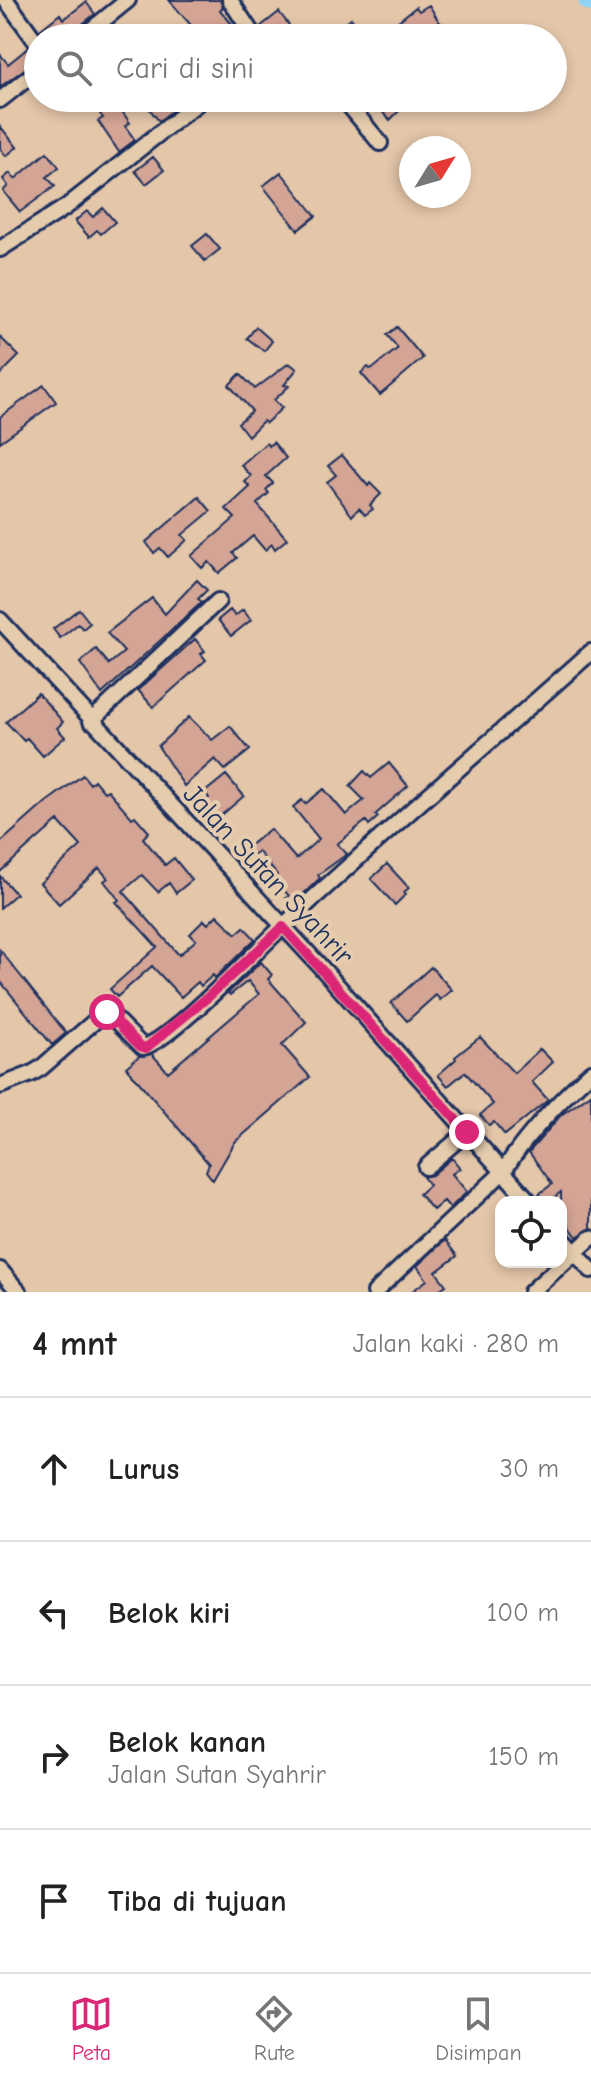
<!DOCTYPE html>
<html lang="id">
<head>
<meta charset="utf-8">
<style>
  :root { --surface:#fff; --page:#f6f6f6; --text:#222; --muted:#767676; --line:#e0e0e0; --accent:#db2777 }
  body { margin:0; font-family:"Comic Neue",sans-serif; background:var(--page); color:var(--text) }
  .controls { position:absolute; right:24px; bottom:24px; display:grid; overflow:hidden; border-radius:16px; box-shadow:0 4px 12px #0003 }
  .controls button { width:72px; height:72px; display:grid; place-items:center; padding:0; border:0; border-bottom:2px solid var(--line); background:var(--surface); color:var(--text); font:40px sans-serif }
  .compass { position:absolute; left:399px; top:136px; width:72px; height:72px; border-radius:50%; background:var(--surface); box-shadow:0 4px 12px #0003; rotate:53deg }
  .stop { position:absolute; width:24px; height:24px; margin:-18px; border:6px solid #db2777; border-radius:50%; background:#fff }
  .stop.end { background:#db2777; border-color:#fff; box-shadow:0 2px 8px #0008 }
  .list { margin:0; padding:0; list-style:none }
  h2 { display:flex; justify-content:space-between; align-items:center; height:104px; margin:0; padding:0 32px; font-size:34px }
  h2 small { font-size:26px; font-weight:400; color:var(--muted) }
  .list li { display:grid; grid-template-columns:52px 1fr auto; gap:24px; align-items:center; box-sizing:border-box; height:144px; padding:0 32px; border-top:2px solid var(--line) }
  .list b { display:block; font-size:30px; white-space:nowrap }
  .list p { margin:0; font-size:26px; white-space:nowrap; color:var(--muted) }
  .list em { font-size:26px; font-style:normal; color:var(--muted) }
  .icon { flex:none; width:44px; height:44px; fill:none; stroke:currentColor; stroke-width:2; stroke-linecap:round; stroke-linejoin:round }
  .map { position:relative; flex:none; width:591px; height:1292px; overflow:hidden }
  .search { position:absolute; background:var(--surface); box-shadow:0 4px 12px #0003; left:24px; right:24px; top:24px; height:88px; display:flex; align-items:center; gap:20px; box-sizing:border-box; padding:0 28px; border-radius:44px; color:var(--muted); font-size:30px }
  .sheet { height:680px; background:var(--surface) }
  nav { display:flex; justify-content:space-around; align-items:center; box-sizing:border-box; height:112px; border-top:2px solid var(--line); background:var(--surface); font-size:22px; color:var(--muted) }
  nav a { display:grid; justify-items:center; gap:4px }
  nav .on { color:var(--accent) }
  .map>svg:first-child { display:block }
  .lines { fill:none; stroke-linecap:round; stroke-linejoin:round }
  .river { stroke:#90d3f2; stroke-width:22 }
  .building { fill:#d4a494; stroke:#1b2f5e; stroke-width:2 }
  .minor-casing { stroke:#1b2f5e; stroke-width:20 }
  .minor { stroke:#e4ccad; stroke-width:14 }
  .route { stroke:#db2777; stroke-width:10 }
  .labels { text-anchor:middle; stroke-width:8; stroke-linejoin:round; paint-order:stroke }
  .street-label { font-size:28px; fill:#1b2f5e; stroke:#e4ccad }
</style>
</head>
<body>
<div class="map">
<svg width="591" height="1292" viewBox="0 0 591 1292">
  <rect width="100%" height="100%" fill="#e4c6a9"/>
  <filter id="ink" filterUnits="userSpaceOnUse"><feTurbulence type="fractalNoise" baseFrequency=".0125" numOctaves="2"/><feDisplacementMap in="SourceGraphic" scale="16" xChannelSelector="R" yChannelSelector="G"/><feConvolveMatrix kernelMatrix="1 2 1 2 8 2 1 2 1" color-interpolation-filters="sRGB"/></filter>
  <g filter="url(#ink)">
    <g class="lines">
      <path class="river" d="M589,0L591,1"/>
    </g>
    <path class="building" d="M169,0H220L223,7L220,10L231,23L228,26L237,38H202Z
      M86,2L95,14L75,30L71,38H46L40,30L60,14L64,19Z
      M429,5L438,20L453,38H427L414,23L404,31L397,22L416,7L419,11Z
      M279,12L289,25L272,38H265L260,27Z
      M351,18L359,28L346,38H328Z
      M28,48L37,60L0,87V54L8,64Z
      M98,98H113L130,123L125,126L135,140L119,152L98,121L103,118L92,103Z
      M141,98H164L173,110L159,121Z
      M369,98H412L390,120Z
      M0,126L17,147L6,156L0,148Z
      M47,152L59,167L47,177L55,186L20,212L3,191L8,186L3,179L10,173L15,179Z
      M153,157L164,170L146,184L135,171Z
      M281,172L316,216L298,230L263,186Z
      M103,208L115,222L101,234L97,230L89,237L75,221L87,211L93,217Z
      M207,234L220,249L205,261L192,246Z
      M256,327L272,341L264,351L247,338Z
      M397,327L423,358L380,395L361,373L368,367L370,369L375,367L398,348L387,335Z
      M0,337L19,356L0,375Z
      M289,363L297,369L284,385L289,386L274,400L282,408L266,423L263,421L248,436L238,423L252,411L229,385L240,374L255,389Z
      M44,385L56,402L0,442V417Z
      M273,442L286,458L266,476L273,483L266,490L269,493L257,504L287,539L275,549L272,544L265,550L253,536L233,553L237,558L219,573L209,562L202,568L191,556L235,518L226,509L250,487L245,482L251,476L241,465L266,443L269,446Z
      M342,455L368,486L370,483L381,494L370,505L373,509L365,515L359,508L352,516L327,482L336,475L328,466Z
      M199,497L211,511L182,535L187,540L168,557L160,548L154,553L146,542Z
      M197,580L207,590L198,599L202,602L102,694L80,663L96,649L109,664L124,652L107,633L152,598L165,614Z
      M79,609L90,623L83,629L78,624L60,638L53,629Z
      M230,610L235,616L243,610L251,620L231,636L218,620Z
      M195,639L205,651L201,654L206,660L153,707L138,690Z
      M38,693L63,722L57,728L65,737L43,756L27,738L24,741L6,722Z
      M189,717L212,740L230,726L250,750L225,770L215,759L184,786L158,746Z
      M389,763L408,786L375,815L378,817L369,825L366,821L337,844L347,854L318,875L320,878L292,905L286,898L289,896L274,878L277,875L258,851L250,858L243,851L270,829L296,859L319,839L293,807L302,800L305,804L324,789L346,815L364,800L350,786L364,771L371,778Z
      M83,775L90,784L94,780L104,792L108,790L132,818L135,816L149,832L143,838L165,865L174,858L192,880L176,893L169,883L158,892L142,875L123,891L179,955L196,940L190,934L204,920L208,924L217,915L236,934L244,927L255,939L215,978L213,975L201,986L198,982L181,997L152,966L117,997L110,989L157,947L116,902L119,900L104,881L108,878L99,868L59,904L40,883L81,846L58,821L0,872V843L45,803Z
      M226,775L244,796L218,818L204,802L209,798L205,792Z
      M387,864L409,888L404,892L406,894L395,905L371,879Z
      M0,876L16,894L0,908Z
      M0,950L66,1033L52,1045L0,981Z
      M261,962L272,975L268,979L306,1022L282,1045L310,1077L235,1142L213,1180L206,1171L209,1164L126,1067L139,1056L152,1054L168,1072L259,994L248,981L230,995L228,993Z
      M431,967L452,990L440,1000L436,995L407,1021L391,1003Z
      M480,1037L514,1073L540,1049L553,1062L532,1082L548,1100L505,1135L494,1122L489,1125L480,1115L493,1104L465,1072L448,1086L438,1075L456,1059L455,1057Z
      M591,1094V1228L577,1237L561,1215V1192L548,1202L539,1194L552,1184L529,1152L561,1115Z
      M452,1158L460,1168L452,1174L467,1192L450,1208L444,1201L433,1210L419,1194L429,1185L423,1177L432,1175Z
      M445,1240L457,1256L436,1272L446,1285L436,1292H411L427,1280L417,1266Z"/>
    <g class="lines">
      <defs>
        <path id="minor" d="M6,0L38,44
          M230,0L255,38
          M81,38L128,0
          M343,98L380,143
          M0,100L38,70
          M0,249L66,207L204,98
          M0,620L320,966L530,1202
          M91,721L218,601
          M0,1086L31,1074L41,1068L104,1013L111,1015L143,1047C168,1043 257,950 281,928C382,834 488,744 591,652
          M426,1167L467,1132
          M561,1237L591,1270
          M0,1270L19,1292
          M375,1292L504,1171C523,1138 562,1098 591,1072
          M531,1292L591,1238"/>
      </defs>
      <use href="#minor" class="minor-casing"/>
      <use href="#minor" class="minor"/>
    </g>
  </g>
  <g class="lines" filter="url(#ink)">
    <path class="route" d="M107,1012L140,1046L146,1048L208,997L283,927L467,1132"/>
  </g>
  <g class="labels">
    <g class="street-label">
      <text transform="translate(269 874) rotate(47)" y="10">Jalan Sutan Syahrir</text>
    </g>
  </g>
</svg>
<div class="controls">
<button><svg class="icon" aria-label="locate" viewBox="0 0 24 24"><circle cx="12" cy="12" r="6"/><path d="M12 2v4M12 18v4M2 12h4M18 12h4"/></svg></button>
</div>
<svg class="compass" viewBox="-18 -18 36 36"><path d="M0-13l5 13h-10z" fill="#e53935"/><path d="M0 13l5-13h-10z" fill="#767676"/></svg>
<div class="stop" style="left:107px;top:1012px"></div>
<div class="stop end" style="left:467px;top:1132px"></div>
<div class="search"><svg class="icon" aria-label="search" viewBox="0 0 24 24"><circle cx="10" cy="10" r="6"/><path d="M15 15l6 6"/></svg>Cari di sini</div>
</div>
<section class="sheet">
<h2>4 mnt<small>Jalan kaki · 280 m</small></h2>
<ul class="list">
<li><svg class="icon" aria-label="ahead" viewBox="0 0 24 24"><path d="M12 20V5M6 11l6-6 6 6"/></svg><div><b>Lurus</b></div><em>30 m</em></li>
<li><svg class="icon" aria-label="left" viewBox="0 0 24 24"><path d="M17 20v-9H6M10 6l-5 5 5 5"/></svg><div><b>Belok kiri</b></div><em>100 m</em></li>
<li><svg class="icon" aria-label="right" viewBox="0 0 24 24"><path d="M7 20v-9h11M14 6l5 5-5 5"/></svg><div><b>Belok kanan</b><p>Jalan Sutan Syahrir</p></div><em>150 m</em></li>
<li><svg class="icon" aria-label="arrive" viewBox="0 0 24 24"><path d="M6 21V4h12l-3 4 3 4H6"/></svg><div><b>Tiba di tujuan</b></div></li>
</ul>
</section>
<nav>
<a class="on"><svg class="icon" aria-label="map" viewBox="0 0 24 24"><path d="M3 6l6-2 6 2 6-2v14l-6 2-6-2-6 2zM9 4v14M15 6v14"/></svg>Peta</a>
<a><svg class="icon" aria-label="directions" viewBox="0 0 24 24"><path d="M12 3l9 9-9 9-9-9zM9 14v-3h6M13 9l2 2-2 2"/></svg>Rute</a>
<a><svg class="icon" aria-label="saved" viewBox="0 0 24 24"><path d="M7 4h10v16l-5-4-5 4z"/></svg>Disimpan</a>
</nav>
</body>
</html>
